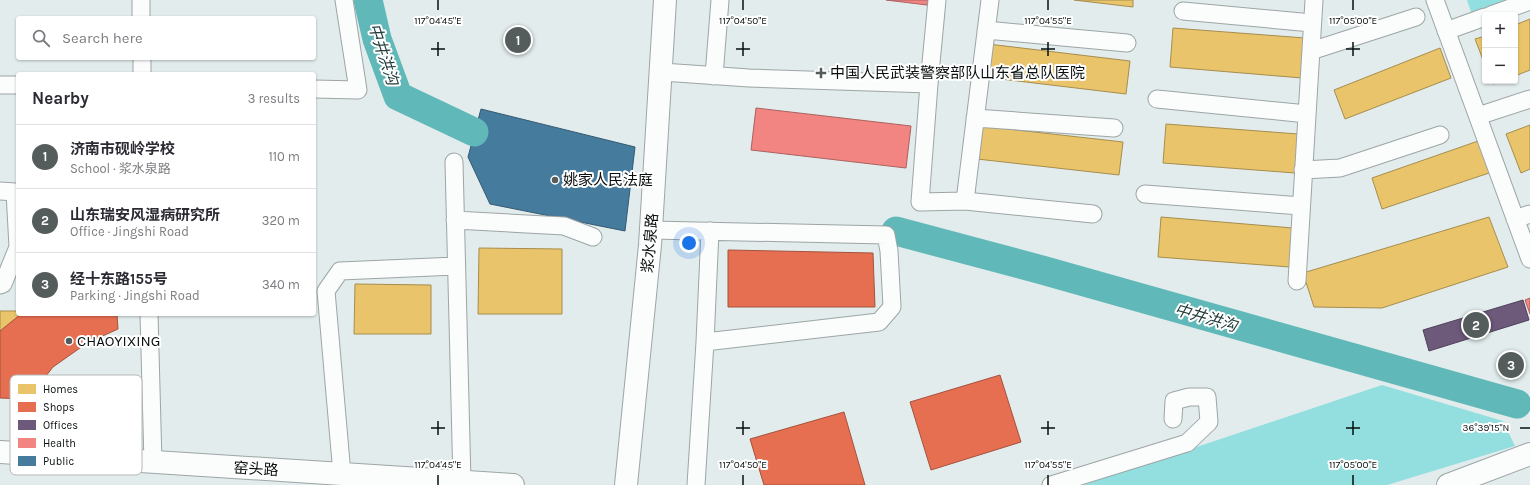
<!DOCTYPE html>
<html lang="en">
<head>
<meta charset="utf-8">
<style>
  :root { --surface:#fff; --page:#f2f2f3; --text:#2b2b33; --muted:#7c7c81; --line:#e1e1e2; --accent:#545c5c }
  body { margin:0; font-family:Karla,"Noto Sans SC",sans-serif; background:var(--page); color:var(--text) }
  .controls { position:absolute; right:12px; top:12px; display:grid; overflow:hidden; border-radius:4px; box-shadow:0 1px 3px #0004 }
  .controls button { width:36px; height:36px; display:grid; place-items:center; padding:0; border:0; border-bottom:1px solid var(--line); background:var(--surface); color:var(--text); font:20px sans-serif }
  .you { position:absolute; left:689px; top:243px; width:14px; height:14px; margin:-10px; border:3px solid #fff; border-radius:50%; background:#1a73e8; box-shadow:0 0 0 6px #1a73e833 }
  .badge { display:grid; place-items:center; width:26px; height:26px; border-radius:50%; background:var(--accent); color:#fff; font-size:13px; font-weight:700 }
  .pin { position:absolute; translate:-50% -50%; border:2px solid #fff; box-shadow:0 1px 4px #0006 }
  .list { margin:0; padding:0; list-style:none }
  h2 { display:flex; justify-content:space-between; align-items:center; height:52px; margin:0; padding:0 16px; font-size:17px }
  h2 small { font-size:13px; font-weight:400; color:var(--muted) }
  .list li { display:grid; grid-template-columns:26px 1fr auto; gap:12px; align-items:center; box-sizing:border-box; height:64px; padding:0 16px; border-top:1px solid var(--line) }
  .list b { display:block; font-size:15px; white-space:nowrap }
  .list p { margin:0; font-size:13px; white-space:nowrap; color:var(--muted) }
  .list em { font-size:13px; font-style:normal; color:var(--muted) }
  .icon { flex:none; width:22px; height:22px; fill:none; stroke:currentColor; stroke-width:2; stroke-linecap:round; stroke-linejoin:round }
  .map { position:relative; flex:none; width:1530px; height:485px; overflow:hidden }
  .search { position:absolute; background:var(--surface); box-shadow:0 1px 3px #0004; left:16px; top:16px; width:300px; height:44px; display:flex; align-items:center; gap:10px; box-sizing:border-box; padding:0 14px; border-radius:4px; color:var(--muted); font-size:15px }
  .panel { position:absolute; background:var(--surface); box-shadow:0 1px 3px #0004; left:16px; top:72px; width:300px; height:244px; border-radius:4px }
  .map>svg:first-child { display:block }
  .green { fill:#93dfdf }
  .homes { fill:#e9c46a; stroke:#a68d4e }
  .shops { fill:#e76f51; stroke:#a4523d }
  .offices { fill:#6d597a; stroke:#4f425a }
  .health { fill:#f28482; stroke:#ac615f }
  .public { fill:#457b9d; stroke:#335a72 }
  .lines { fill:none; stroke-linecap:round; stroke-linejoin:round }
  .river { stroke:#61b8b8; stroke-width:29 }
  .street-casing { stroke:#9da5a5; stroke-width:19 }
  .secondary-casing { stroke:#9da5a5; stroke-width:24 }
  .street { stroke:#fbfcfc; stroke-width:17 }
  .secondary { stroke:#fbfcfc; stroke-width:22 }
  .ticks { fill:none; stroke:#080e0e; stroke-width:1.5 }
  .poi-dot { fill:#545c5c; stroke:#fff; stroke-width:1.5 }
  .labels { text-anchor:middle; stroke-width:4; stroke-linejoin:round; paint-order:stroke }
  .poi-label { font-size:15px; fill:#080e0e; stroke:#fff; text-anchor:start }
  .street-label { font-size:15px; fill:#080e0e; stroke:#fff }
  .water-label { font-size:16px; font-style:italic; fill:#233c3c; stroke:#fff }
  .key { fill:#fff; stroke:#b5b7b7; stroke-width:1 }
  .key-label { font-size:11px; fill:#080e0e }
  .ticks-label { font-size:10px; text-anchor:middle; fill:#080e0e; stroke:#fff; stroke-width:4; stroke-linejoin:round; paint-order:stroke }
</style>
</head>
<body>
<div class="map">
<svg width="1530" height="485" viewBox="0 0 1530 485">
  <rect width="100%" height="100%" fill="#e2ecec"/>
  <path class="green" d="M1467,0H1515L1472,15Z
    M1382,385L1503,421L1515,446L1387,485H1083Z"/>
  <path class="homes" d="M1074,0H1133V7Z
    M1530,19V70L1515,76V25Z
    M1173,28L1305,38L1302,78L1170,67Z
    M1485,36V65L1475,39Z
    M988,44L1130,61L1126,94L984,77Z
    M1440,48L1451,78L1345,119L1334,90Z
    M1491,81H1501L1493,84Z
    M1166,124L1298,134L1295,173L1163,163Z
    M1530,125V169L1521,173L1506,134Z
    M981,126L1123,142L1119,175L977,159Z
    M1481,140L1492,172L1382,209L1372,178Z
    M1161,217L1293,228L1290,267L1158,257Z
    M1489,217L1508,267L1382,308L1314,307L1303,273Z
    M479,248L562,249V314H478Z
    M355,284L431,285V334H354Z
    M0,311H18V314H104V323L32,322V353H0Z"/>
  <path class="shops" d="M728,250L873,253L875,307H728Z
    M21,314H117L118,329L87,343L53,367L28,399L0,398V331Z
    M1000,375L1021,442L931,470L910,402Z
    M844,412L865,485H764L750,439Z"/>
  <path class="offices" d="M1523,300L1529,320L1429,351L1423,330Z"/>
  <path class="health" d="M886,0H928L927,5Z
    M756,108L911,126L906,168L751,150Z
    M1530,298V314L1525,300Z"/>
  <path class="public" d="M481,109L635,147L625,231L490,204L468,157Z"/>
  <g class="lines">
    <path class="river" d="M368,0L377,39L398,96L474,132
      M896,231L1042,270L1517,404"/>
    <defs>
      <path id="street" d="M141,0V18
        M1435,0L1530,259
        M1183,11L1312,23
        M1491,15L1530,1
        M986,30L1127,43
        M1446,31L1485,17
        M1311,51L1416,17
        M142,58V74
        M662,72L749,78L929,84L937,0
        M714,76L720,0
        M929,84L920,202L965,201L990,0
        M0,85H18
        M314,89L358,90L344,0
        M1157,99L1307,114
        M1478,116L1530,99
        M975,118L1114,128
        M454,162L462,482
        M1303,170L1340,168L1440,135
        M0,191L15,192L18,247L3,284L0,285
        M1145,194L1301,206
        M965,201L1093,214
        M1515,219L1530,214
        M455,220L564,226L593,237
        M651,230L886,235L889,251L892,307L879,322L705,342L696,485
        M1297,281L1314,0
        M149,314L153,463
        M705,342L710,231
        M342,474L326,291L340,271L456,266
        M1051,485L1187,443L1209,422L1207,397H1189L1174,401L1173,419"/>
      <path id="secondary" d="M0,452L513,485
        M626,485L650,245L665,0
        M1448,485L1530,454"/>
    </defs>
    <use href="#street" class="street-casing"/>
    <use href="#secondary" class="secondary-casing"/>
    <use href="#street" class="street"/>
    <use href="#secondary" class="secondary"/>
  </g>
  <path class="ticks" d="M438,0V10M743,0V10M1048,0V10M1353,0V10M438,42V56M743,42V56M1048,42V56M1353,42V56M431,49H445M736,49H750M1041,49H1055M1346,49H1360M438,421V435M743,421V435M1048,421V435M1353,421V435M431,428H445M736,428H750M1041,428H1055M1346,428H1360M1520,428H1530M438,475V485M743,475V485M1048,475V485M1353,475V485"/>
  <g class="poi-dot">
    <path d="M819 67h4v4h4v4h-4v4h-4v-4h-4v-4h4z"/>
    <circle cx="555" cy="180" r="4"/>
    <circle cx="69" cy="341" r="4"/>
  </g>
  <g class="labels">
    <g class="poi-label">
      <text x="830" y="78">中国人民武装警察部队山东省总队医院</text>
      <text x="563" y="185">姚家人民法庭</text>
      <text x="77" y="346">CHAOYIXING</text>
    </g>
    <g class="street-label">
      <text transform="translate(650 243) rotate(-85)" y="5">浆水泉路</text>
      <text transform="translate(256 469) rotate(3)" y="5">窑头路</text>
    </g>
    <g class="water-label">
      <text transform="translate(384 54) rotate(72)" y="6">中井洪沟</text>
      <text transform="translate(1206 317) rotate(16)" y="6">中井洪沟</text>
    </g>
  </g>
  <rect x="10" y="375" width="132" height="100" rx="6" class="key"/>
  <rect x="18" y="384" width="18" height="10" fill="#e9c46a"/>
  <rect x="18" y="402" width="18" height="10" fill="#e76f51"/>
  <rect x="18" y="420" width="18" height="10" fill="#6d597a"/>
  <rect x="18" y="438" width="18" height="10" fill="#f28482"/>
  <rect x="18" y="456" width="18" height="10" fill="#457b9d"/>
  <g class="key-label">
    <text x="43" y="393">Homes</text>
    <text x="43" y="411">Shops</text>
    <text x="43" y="429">Offices</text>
    <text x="43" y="447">Health</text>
    <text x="43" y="465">Public</text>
  </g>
  <g class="ticks-label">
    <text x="438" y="24">117°04'45"E</text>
    <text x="743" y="24">117°04'50"E</text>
    <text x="1048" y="24">117°04'55"E</text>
    <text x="1353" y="24">117°05'00"E</text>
    <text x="1486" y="431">36°39'15"N</text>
    <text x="438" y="468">117°04'45"E</text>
    <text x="743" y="468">117°04'50"E</text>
    <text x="1048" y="468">117°04'55"E</text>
    <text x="1353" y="468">117°05'00"E</text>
  </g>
</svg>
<div class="controls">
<button>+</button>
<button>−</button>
</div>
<div class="you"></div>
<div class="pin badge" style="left:518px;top:40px">1</div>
<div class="pin badge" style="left:1476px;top:325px">2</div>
<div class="pin badge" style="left:1511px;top:365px">3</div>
<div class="search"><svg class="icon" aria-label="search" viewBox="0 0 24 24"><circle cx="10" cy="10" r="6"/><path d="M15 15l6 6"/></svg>Search here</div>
<section class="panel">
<h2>Nearby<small>3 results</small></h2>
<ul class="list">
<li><span class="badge">1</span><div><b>济南市砚岭学校</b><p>School · 浆水泉路</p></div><em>110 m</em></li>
<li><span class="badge">2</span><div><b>山东瑞安风湿病研究所</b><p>Office · Jingshi Road</p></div><em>320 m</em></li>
<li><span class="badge">3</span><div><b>经十东路155号</b><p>Parking · Jingshi Road</p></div><em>340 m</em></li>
</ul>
</section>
</div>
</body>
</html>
